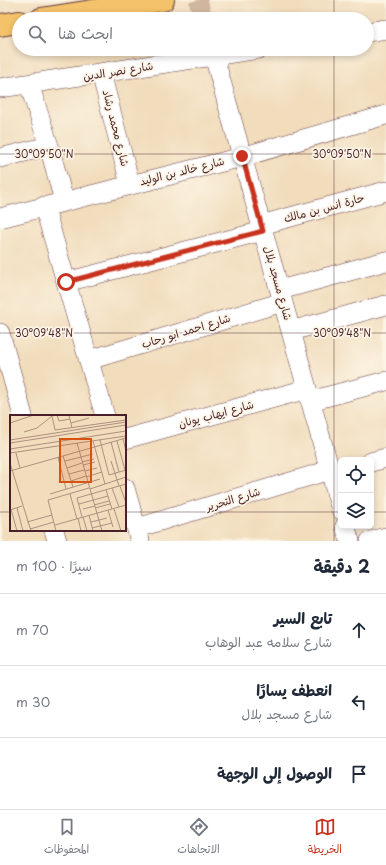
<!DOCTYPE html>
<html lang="ar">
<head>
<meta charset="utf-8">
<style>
  :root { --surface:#fff; --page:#f2f2f3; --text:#1f2937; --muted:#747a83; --line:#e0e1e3; --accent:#c8321e }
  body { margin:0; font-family:"Playpen Sans","Playpen Sans Arabic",sans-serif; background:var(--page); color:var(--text); direction:rtl }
  .controls { position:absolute; right:12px; bottom:12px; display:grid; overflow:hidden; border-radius:6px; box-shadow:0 2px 6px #0003 }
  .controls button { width:36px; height:36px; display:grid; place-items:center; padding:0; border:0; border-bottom:1px solid var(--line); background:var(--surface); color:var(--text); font:20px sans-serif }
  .stop { position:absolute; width:12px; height:12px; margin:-9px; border:3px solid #c8321e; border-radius:50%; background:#fff }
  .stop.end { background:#c8321e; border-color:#fff; box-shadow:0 1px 4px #0008 }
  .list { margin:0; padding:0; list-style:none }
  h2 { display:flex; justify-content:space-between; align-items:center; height:52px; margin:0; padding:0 16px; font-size:17px }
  h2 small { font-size:13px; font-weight:400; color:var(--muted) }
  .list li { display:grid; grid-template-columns:26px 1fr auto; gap:12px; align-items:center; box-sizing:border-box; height:72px; padding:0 16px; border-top:1px solid var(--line) }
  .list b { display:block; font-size:15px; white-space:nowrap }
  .list p { margin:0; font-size:13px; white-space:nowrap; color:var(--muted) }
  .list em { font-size:13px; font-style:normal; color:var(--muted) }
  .icon { flex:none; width:22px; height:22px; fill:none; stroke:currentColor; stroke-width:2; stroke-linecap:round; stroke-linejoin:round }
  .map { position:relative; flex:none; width:386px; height:541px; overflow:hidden; direction:ltr }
  .search { position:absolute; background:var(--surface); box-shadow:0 2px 6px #0003; left:12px; right:12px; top:12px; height:44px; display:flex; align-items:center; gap:10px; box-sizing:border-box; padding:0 14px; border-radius:22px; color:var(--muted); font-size:15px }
  .sheet { height:268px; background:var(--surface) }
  nav { display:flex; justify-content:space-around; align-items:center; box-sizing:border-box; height:56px; border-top:1px solid var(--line); background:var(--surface); font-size:11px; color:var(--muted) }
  nav a { display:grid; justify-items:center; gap:2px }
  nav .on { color:var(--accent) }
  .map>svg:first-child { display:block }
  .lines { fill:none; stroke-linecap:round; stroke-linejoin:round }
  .minor-tunnel { stroke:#d0b69e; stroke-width:19; stroke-dasharray:19 10; stroke-linecap:butt }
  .minor-casing { stroke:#633b41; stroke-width:20 }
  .highway-casing { stroke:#633b41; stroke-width:24 }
  .minor { stroke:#fff; stroke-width:19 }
  .highway { stroke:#f3c26a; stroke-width:22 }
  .route { stroke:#c8321e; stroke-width:5 }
  .ticks { fill:none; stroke:#4a1f2b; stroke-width:1; stroke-opacity:0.45 }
  .labels { text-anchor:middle; stroke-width:3.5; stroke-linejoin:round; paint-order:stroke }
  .street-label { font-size:11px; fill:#4a1f2b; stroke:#fcf5e5 }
  .inset-road { fill:none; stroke:#ae9081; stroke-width:1 }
  .view { fill:#d8530f; fill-opacity:0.15; stroke:#d8530f; stroke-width:2 }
  .inset-edge { fill:none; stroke:#4a1f2b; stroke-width:2 }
  .ticks-label { font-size:10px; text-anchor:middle; fill:#4a1f2b; stroke:#fcf5e5; stroke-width:3.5; stroke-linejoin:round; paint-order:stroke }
</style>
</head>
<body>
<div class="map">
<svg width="386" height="541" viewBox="0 0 386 541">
  <rect width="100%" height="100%" fill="#fcf5e5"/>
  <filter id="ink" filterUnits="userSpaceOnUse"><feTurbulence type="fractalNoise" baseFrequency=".025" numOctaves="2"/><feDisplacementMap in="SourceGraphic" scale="8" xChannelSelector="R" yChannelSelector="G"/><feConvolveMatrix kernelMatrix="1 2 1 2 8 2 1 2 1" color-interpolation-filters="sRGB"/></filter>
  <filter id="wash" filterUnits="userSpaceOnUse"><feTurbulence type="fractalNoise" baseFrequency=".012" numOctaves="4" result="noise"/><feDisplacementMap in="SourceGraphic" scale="16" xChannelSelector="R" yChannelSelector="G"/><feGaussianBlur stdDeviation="0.9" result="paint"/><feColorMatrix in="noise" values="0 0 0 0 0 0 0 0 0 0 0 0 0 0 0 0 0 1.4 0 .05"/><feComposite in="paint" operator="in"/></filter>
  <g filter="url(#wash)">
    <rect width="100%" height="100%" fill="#f1dcbb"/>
  </g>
  <g filter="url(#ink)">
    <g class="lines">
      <path class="minor-tunnel" d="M198,0L203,19"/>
      <defs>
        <path id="minor" d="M367,32L386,29
          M214,56L341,510
          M101,73L130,184
          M29,84L49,146L64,201
          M0,88L259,49
          M0,158L49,146
          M44,206L105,416
          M0,218L242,157L386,115
          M261,225L386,191
          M66,282L263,231
          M280,290L386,261
          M291,331L386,305
          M0,333L23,416
          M89,360L283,302
          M310,401L386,381
          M125,439L307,389
          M371,462L386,458
          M125,488L140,541
          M345,526L350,541
          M137,528L330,470
          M54,530L57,541
          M370,541L386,537"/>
        <path id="highway" d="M41,19L163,0
          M0,25L19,22"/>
      </defs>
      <use href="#minor" class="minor-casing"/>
      <use href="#highway" class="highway-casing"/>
      <use href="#minor" class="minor"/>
      <use href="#highway" class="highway"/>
    </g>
  </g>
  <g class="lines" filter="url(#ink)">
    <path class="route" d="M66,282L263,231L242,156"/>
  </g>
  <path class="ticks" d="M334,0V19M334,49V541M0,154H386M0,333H386M0,512H11M125,512H341M371,512H386"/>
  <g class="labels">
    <g class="street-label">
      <text transform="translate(118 71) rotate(-9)" y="4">شارع نصر الدين</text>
      <text transform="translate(116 128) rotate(76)" y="4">شارع محمد رشاد</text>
      <text transform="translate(182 171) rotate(-14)" y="4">شارع خالد بن الوليد</text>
      <text transform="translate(324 208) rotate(-15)" y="4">حارة انس بن مالك</text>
      <text transform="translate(278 283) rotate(74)" y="4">شارع مسجد بلال</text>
      <text transform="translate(186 331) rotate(-17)" y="4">شارع احمد ابو رحاب</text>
      <text transform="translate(216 414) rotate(-15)" y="4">شارع ايهاب يونان</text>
      <text transform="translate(233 499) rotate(-17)" y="4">شارع التحرير</text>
    </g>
  </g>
  <g transform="translate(10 415)">
    <rect width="116" height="116" fill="#f1dcbb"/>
    <path class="inset-road" d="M47,0L49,6L60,4M59,0L62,13M42,1L45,15L116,5M0,8L24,0M61,8L79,3M14,17L27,13L42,1M113,24L116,36M0,25L116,7M90,25L99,60L116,55M83,26L95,69M107,26L115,55M101,27L109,57M0,28L116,10M67,28L92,116M0,34L116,16M0,38L116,21M6,38L10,53M53,41L63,72M48,42L56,74M71,42L83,39M55,46L71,42M101,46L109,71M72,47L84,44M0,48L21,116M73,50L85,47M57,53L72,48M0,56L116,23M75,56L87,53M59,59L74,55M76,62L92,57M61,66L76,61M110,71L116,88M102,73L109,92M80,74L116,62M96,75L102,94M40,79L90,64M60,79L67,104M81,79L116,69M69,89L98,81M84,90L99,86M7,93L13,116M85,93L100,89M1,94L7,116M73,94L85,91M104,94L111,116M0,95L12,91M98,95L103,112M79,100L83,116M72,102L67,83L81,79M73,102L77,116M68,103L71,116M17,107L42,100M81,107L97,103M45,110L116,90M82,113L102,108M20,114L44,107M46,116L38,85L79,73"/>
    <path class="view" d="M50,24H81V67H50Z"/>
    <rect width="116" height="116" class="inset-edge"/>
  </g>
  <g class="ticks-label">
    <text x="44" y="158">30°09'50"N</text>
    <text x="342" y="158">30°09'50"N</text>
    <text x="44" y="337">30°09'48"N</text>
    <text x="342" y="337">30°09'48"N</text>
  </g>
</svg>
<div class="controls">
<button><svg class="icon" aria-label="locate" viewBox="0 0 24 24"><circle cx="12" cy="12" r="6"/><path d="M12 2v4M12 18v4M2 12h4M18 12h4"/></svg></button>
<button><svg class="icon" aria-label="layers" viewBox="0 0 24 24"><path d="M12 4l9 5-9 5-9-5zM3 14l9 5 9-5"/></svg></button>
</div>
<div class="stop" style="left:66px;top:282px"></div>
<div class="stop end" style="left:242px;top:156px"></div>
<div class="search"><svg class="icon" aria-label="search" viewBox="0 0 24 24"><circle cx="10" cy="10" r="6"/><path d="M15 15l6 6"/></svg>ابحث هنا</div>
</div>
<section class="sheet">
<h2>2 دقيقة<small>سيرًا · 100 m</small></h2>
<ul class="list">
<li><svg class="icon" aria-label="ahead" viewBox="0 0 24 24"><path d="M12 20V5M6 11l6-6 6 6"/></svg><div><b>تابع السير</b><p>شارع سلامه عبد الوهاب</p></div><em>70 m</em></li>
<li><svg class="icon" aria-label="left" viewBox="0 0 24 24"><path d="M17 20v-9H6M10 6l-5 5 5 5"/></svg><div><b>انعطف يسارًا</b><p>شارع مسجد بلال</p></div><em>30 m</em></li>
<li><svg class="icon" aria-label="arrive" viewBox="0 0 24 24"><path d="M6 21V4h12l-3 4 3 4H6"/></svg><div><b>الوصول إلى الوجهة</b></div></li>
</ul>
</section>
<nav>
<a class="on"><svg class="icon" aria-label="map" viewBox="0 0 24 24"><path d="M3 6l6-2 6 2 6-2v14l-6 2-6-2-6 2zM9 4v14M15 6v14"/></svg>الخريطة</a>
<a><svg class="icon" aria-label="directions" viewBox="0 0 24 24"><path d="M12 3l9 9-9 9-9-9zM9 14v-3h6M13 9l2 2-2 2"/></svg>الاتجاهات</a>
<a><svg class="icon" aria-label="saved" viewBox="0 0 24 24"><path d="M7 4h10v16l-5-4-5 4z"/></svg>المحفوظات</a>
</nav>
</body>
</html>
